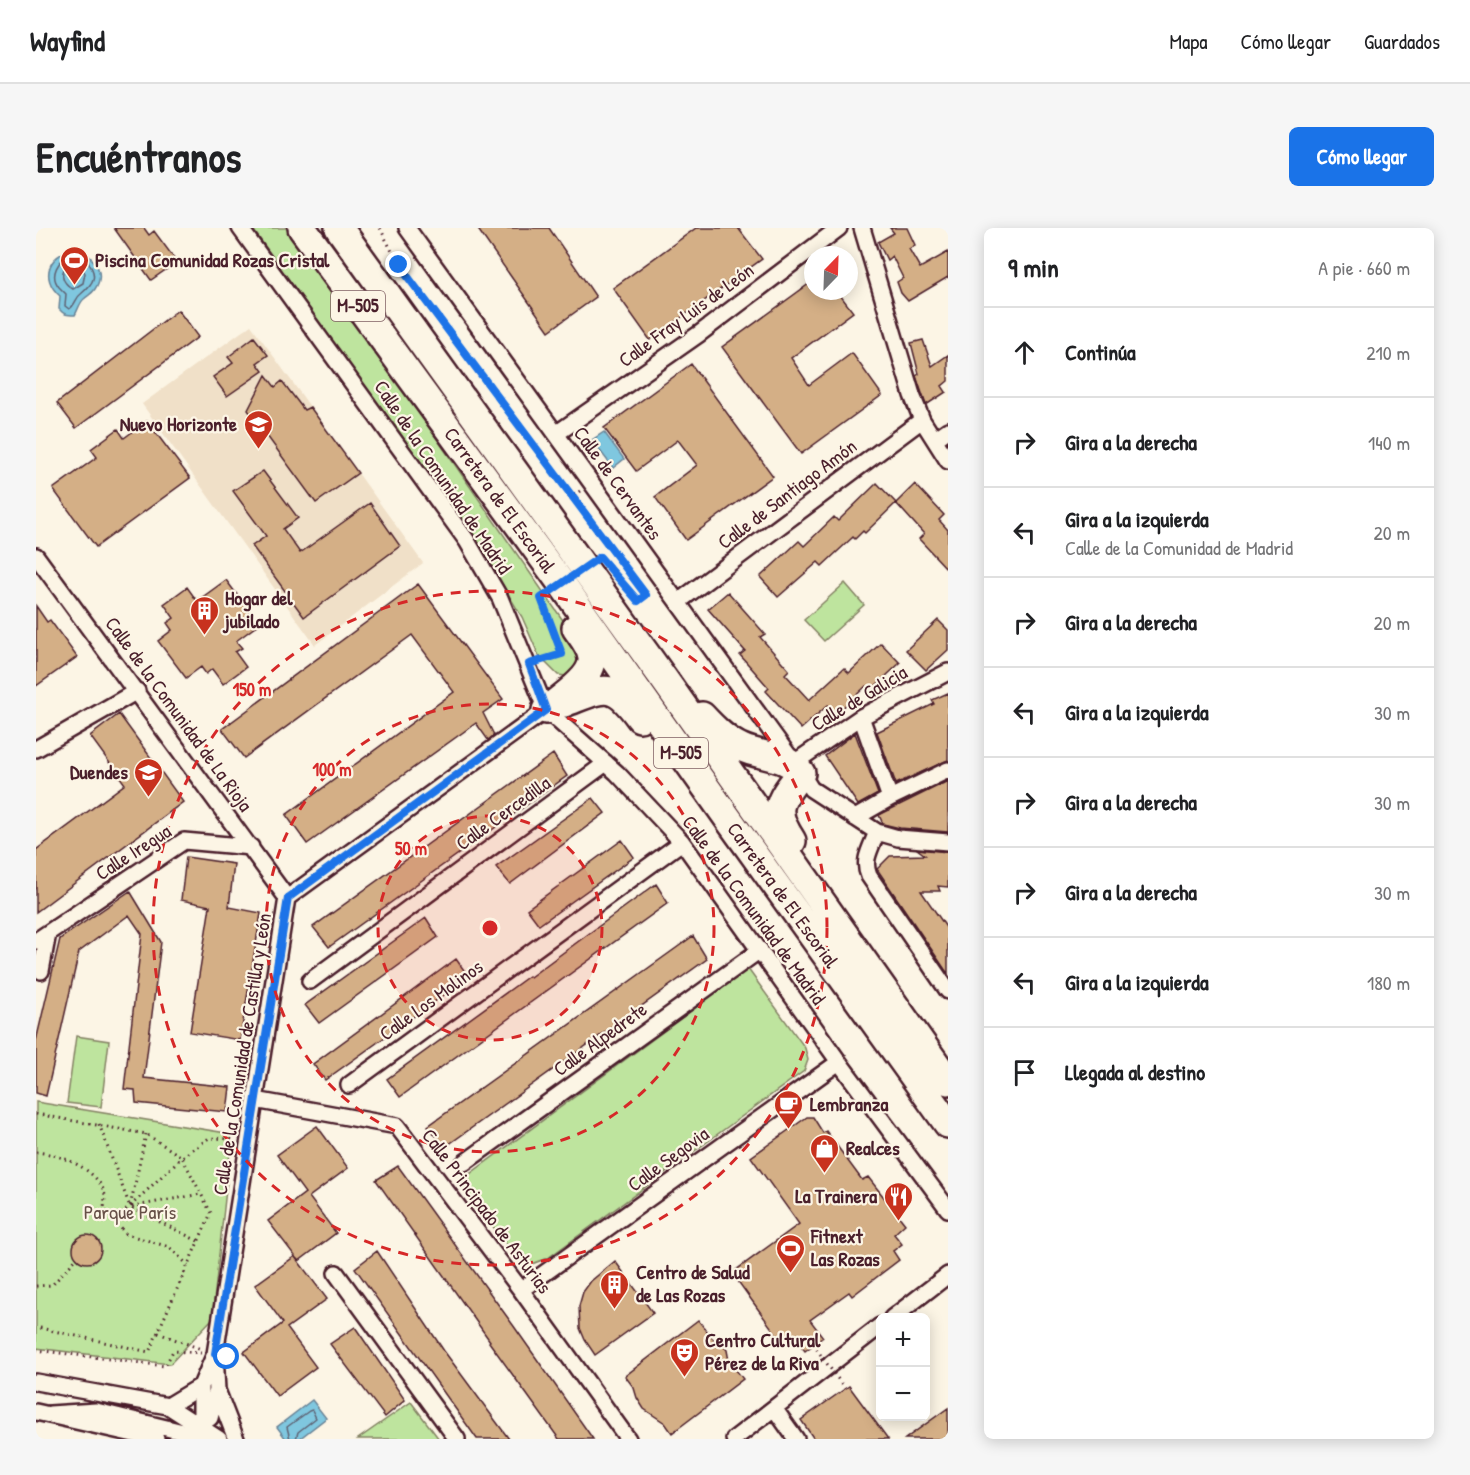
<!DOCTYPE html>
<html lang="es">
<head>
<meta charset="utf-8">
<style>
  :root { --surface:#fff; --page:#f6f6f6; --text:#202124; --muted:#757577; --line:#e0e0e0; --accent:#1a73e8 }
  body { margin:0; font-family:"Patrick Hand",sans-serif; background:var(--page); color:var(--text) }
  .controls { position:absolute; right:18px; bottom:18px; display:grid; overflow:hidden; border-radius:9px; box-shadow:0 3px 15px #0003 }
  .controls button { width:54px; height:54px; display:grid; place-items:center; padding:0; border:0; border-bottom:2px solid var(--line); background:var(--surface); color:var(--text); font:30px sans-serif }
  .compass { position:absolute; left:768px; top:18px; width:54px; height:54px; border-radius:50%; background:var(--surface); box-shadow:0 3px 15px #0003; rotate:23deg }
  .stop { position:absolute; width:18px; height:18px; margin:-14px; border:4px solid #1a73e8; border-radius:50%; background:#fff }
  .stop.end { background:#1a73e8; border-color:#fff; box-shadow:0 2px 6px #0008 }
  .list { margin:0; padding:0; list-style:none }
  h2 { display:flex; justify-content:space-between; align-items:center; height:78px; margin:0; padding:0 24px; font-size:26px }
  h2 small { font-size:20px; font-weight:400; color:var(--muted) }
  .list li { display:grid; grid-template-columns:39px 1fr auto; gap:18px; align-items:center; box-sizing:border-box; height:90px; padding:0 24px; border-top:2px solid var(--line) }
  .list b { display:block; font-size:22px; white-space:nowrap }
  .list p { margin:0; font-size:20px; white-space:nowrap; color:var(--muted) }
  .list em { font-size:20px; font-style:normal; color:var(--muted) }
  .icon { flex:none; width:33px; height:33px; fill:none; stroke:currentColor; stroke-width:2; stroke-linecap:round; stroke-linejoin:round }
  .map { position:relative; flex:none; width:912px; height:1211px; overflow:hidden; border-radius:9px }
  header { display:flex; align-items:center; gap:36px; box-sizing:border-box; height:84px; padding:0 30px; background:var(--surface); border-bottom:2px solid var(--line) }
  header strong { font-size:28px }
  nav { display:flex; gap:33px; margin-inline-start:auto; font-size:21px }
  .intro { display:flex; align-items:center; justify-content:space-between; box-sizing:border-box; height:144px; padding:0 36px }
  h1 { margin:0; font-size:42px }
  .button { padding:15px 27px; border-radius:9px; background:var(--accent); color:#fff; font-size:21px; font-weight:700 }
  main { display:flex; gap:36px; padding:0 36px }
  aside { flex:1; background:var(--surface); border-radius:9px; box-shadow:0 3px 15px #0003 }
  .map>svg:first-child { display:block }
  .built { fill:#f0e0c8 }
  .green { fill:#bee49e; stroke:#848264; stroke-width:1.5 }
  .water { fill:#7fc7df; stroke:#6a8497; stroke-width:1.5 }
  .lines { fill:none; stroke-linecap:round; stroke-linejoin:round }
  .shore { stroke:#5f6273; stroke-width:1.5 }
  .building { fill:#d4af86; stroke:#4a1f2b; stroke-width:1.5 }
  .street-casing { stroke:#4a1f2b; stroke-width:20 }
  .highway-casing { stroke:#4a1f2b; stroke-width:32 }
  .path { stroke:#4a1f2b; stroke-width:3; stroke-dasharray:1.5 4.5; stroke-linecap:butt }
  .street { stroke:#fcf5e5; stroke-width:15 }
  .highway { stroke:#fcf5e5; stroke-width:27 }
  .path-bridge { stroke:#4a1f2b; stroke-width:3; stroke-dasharray:1.5 4.5; stroke-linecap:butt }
  .route { stroke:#1a73e8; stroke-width:8 }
  .ring { fill:none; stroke:#d62828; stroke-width:3; stroke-dasharray:10 8 }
  .labels { text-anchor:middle; stroke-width:4.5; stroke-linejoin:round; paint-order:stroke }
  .shield { fill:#fcf5e5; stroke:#7f5f63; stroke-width:1.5 }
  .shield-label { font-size:18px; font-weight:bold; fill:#4a1f2b }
  .poi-label { font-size:20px; font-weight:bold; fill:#4a1f2b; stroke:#fcf5e5; text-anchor:start }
  .street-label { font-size:20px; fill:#4a1f2b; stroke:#fcf5e5 }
  .park-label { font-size:20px; fill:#675048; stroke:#fcf5e5 }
  .centre { fill:#d62828; stroke:#fcf5e5; stroke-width:3 }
  .ring-label { font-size:18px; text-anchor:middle; font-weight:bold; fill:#d62828; stroke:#fcf5e5; stroke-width:4.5; stroke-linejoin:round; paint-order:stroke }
</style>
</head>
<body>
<header>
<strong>Wayfind</strong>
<nav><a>Mapa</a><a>Cómo llegar</a><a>Guardados</a></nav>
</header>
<div class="intro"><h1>Encuéntranos</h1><a class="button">Cómo llegar</a></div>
<main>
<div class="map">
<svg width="912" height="1211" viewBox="0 0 912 1211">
  <rect width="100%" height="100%" fill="#fcf5e5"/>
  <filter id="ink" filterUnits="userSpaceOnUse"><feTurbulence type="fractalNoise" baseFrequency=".0167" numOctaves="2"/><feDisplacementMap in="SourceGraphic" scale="12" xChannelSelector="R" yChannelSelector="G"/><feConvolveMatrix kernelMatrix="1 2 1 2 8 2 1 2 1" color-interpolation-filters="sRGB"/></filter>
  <g filter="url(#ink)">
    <path class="built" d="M215,97L387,335L279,417L106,176Z"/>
    <path class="green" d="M216,0H255L363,153L369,165L549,424L538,449L522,447L503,428L486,389L441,315Z
      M809,355L828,377L788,413L768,392Z
      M712,741L769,820L772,832L768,843L512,1030L496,1036L481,1030L423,954Z
      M40,808L73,813L65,879L31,875Z
      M0,874L196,906L176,1091L134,1136L0,1120Z
      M375,1174L403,1211H322Z"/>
    <path class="water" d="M43,22C59,29 70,45 59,61C56,66 52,67 48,71C44,74 42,82 39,87C31,87 28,87 23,81L24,68C2,49 14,22 43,22Z
      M568,204L588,231L577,240L556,212Z
      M276,1172L290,1190L263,1211H250L241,1199Z"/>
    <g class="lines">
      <path class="shore" d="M35,28L50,32C63,47 58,55 45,66C39,70 40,77 33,81L29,78L30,66C27,63 25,61 23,59C13,47 22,31 35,28Z
        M36,36L45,38L49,45L47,55L37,61C30,57 24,50 28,41Z
        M254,1211L251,1199L273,1183L276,1182L280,1190L262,1204L260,1211"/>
    </g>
    <path class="building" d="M78,0H108L113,7L118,3L141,34L115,52Z
      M441,0H513L560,69L513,103Z
      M660,0H702L726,31L614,112L577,60Z
      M854,0H871L879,17L873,21L884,40L912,24V49L872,73L865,65L861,54L867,50L856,28L851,32L842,14L858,5Z
      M777,53V63H801L817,84L755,130L773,157L816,125L846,167L765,226L686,119Z
      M142,82L162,109L40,200L21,175Z
      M218,109L232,127L221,135L227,143L191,168L177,149L197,135L192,129Z
      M887,112L896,138L912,127V153L906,158L910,164L890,177L880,148L883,146L875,115Z
      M655,136L737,248L650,312L619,269L661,237L642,212L600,243L568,200Z
      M230,147L239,159L246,153L268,182L274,179L322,245L280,275L212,182Z
      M111,193L154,250L60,319L17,261L61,229L55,221L82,201L88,210Z
      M227,243L262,290L247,301L264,325L334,275L364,318L268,389L216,318L230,308L197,263Z
      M841,255L860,275L829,305L827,303L819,311L817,309L786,338L782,334L742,369L724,349L763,313L768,318L798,289L802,293Z
      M879,256L908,287L903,292L912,302V342L883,311L888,306L860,275Z
      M190,352L223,396L200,413L206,420L199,424L210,439L187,456L176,441L170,446L165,439L150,450L122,413L136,402L131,395L138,390L128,376L151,359L161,373Z
      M382,356L467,471L447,485L458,507L452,512L440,495L271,616L250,587L418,464L376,407L208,530L186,501Z
      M692,364L729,406L724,409L753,442L749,446L773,472L808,440L813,445L845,415L864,435L834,463L830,458L800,486L792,477L765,501L730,463L733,460L704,427L709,423L672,381Z
      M0,378L11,394L14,392L41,429L0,458Z
      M902,392L912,402V422L890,442L870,422Z
      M912,465V532L860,556L841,504L898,476L896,472Z
      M83,486L147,574L0,684V622L89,556L54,508Z
      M819,505L842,566L822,577L789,528Z
      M517,526L531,548L293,719L277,699Z
      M912,553V604L864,600L847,596L843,587Z
      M557,570L569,585L474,656L460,639Z
      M586,612L598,629L503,697L491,681Z
      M881,621L912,624V659L902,658L904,663H885L912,702V746L841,641L854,628L889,627Z
      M150,629L198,636L193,679L225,685L204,812L154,804L174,678L145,672Z
      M620,656L632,675L364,869L351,851L493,748L494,749Z
      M94,663L125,714L108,850L194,859L191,884L100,875L99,862L88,861L106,706L93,687L43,724L10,868L0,865V813L24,711Z
      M390,690L402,709L283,795L269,777Z
      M657,708L671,731L409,919L392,898Z
      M420,731L433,749L289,852L277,836Z
      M771,889H777L787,905L790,903L826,952L832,949L869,996L858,1006L866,1016L857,1023L863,1032L816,1068L813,1064L774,1092L787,1109L769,1123L755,1105L745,1113L696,1045L763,996L715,929Z
      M281,898L312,940L273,969L300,1005L263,1033L259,1029L291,1071L251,1100L280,1139L241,1168L208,1124L247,1095L219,1057L259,1028L232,993L269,965L241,927Z
      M362,938L477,1097L557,1211H523L453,1114L454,1113L340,952Z
      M37 1021a14 14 0 1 1 28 0a14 14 0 1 1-28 0Z
      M341,1023L408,1123L473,1211H441L319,1040Z
      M579,1033L617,1085L559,1127L549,1112L544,1100L543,1078L547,1064L555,1053Z
      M662,1092L677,1111L684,1114L691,1122L693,1133L707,1151L636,1205L629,1195L608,1181L601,1170L598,1160L589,1148Z
      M319,1099L369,1172L349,1189L294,1116Z
      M813,1158L852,1211H778L765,1192Z
      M912,1180V1211H869Z"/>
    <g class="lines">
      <defs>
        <path id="street" d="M204,0L431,313L464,370L510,482L581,545L646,614L803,834L912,981
          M371,0L758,535L825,489L912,444
          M826,0L876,167L886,192L912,233
          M520,206L663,106L803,0
          M899,211L912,202
          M0,328L251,670
          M642,374L886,192
          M825,489L854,570
          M0,521L101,463
          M765,545L775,561L841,604L862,610L912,614
          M819,590L854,570L912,542
          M841,604C835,620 826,632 833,648L912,763
          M0,713L148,613L215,619
          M5,743L12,705
          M274,753L570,535
          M313,857L646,614
          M219,872L361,898L485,1062L592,1211
          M428,935L724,722
          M300,1045L421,1211
          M485,1062L803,834
          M856,1090L912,1047
          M0,1154L132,1178L183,1211
          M132,1178L165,1158
          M738,1180L760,1211
          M0,1184L120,1211
          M14,1186L60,1183L151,1205L174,1190L181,1162
          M165,1211V1158L178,1128
          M200,1211L181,1162L179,1126L251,670L510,482
          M698,1211L844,1098"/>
        <path id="highway" d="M266,0L526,356L691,589L912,896
          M303,0L625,447L912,853
          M528,475C568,460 576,451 604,490
          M510,482C524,471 558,449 556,430C555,419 546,409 540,400
          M666,488C678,501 690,513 706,520C726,529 751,527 765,545C743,573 735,581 756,613"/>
      </defs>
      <use href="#street" class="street-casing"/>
      <use href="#highway" class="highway-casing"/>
      <path class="path" d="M344,0L363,37L537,268
        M544,263L537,268L610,367L602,373
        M506,432L526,426
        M0,886L110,906L146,929L175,985L113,1124L0,1099
        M63,896L94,979L110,906
        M0,924C23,926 58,939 68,963C70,968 68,977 68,982L90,1006L133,1019L152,1037
        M75,992L83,989L146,929L173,910L199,911
        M162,1013L94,979L165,966
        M0,1058L16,1057L40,1031
        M122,1105L165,1121
        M0,1122L129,1138L137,1123L165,1125"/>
      <use href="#street" class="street"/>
      <use href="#highway" class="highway"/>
      <path class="path-bridge" d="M526,426L505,370L564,329L602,373
        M777,1116L809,1161"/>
    </g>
  </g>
  <g class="lines" filter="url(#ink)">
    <path class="route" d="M191,1129L179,1126L252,670L510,482L493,436L526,426L505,370L564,329L602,373L610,367L363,37"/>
  </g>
  <circle cx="454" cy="700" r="112" fill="#d62828" fill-opacity=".12"/>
  <g class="ring">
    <circle cx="454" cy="700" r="112"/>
    <circle cx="454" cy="700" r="224"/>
    <circle cx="454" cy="700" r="337"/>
  </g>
  <defs>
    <symbol id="stadium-pin" viewBox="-11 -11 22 30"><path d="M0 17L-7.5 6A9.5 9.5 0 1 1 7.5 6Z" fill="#c8321e" stroke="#fcf5e5"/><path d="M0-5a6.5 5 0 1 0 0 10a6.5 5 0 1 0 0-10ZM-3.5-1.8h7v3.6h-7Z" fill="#fff"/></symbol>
    <symbol id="school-pin" viewBox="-11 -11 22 30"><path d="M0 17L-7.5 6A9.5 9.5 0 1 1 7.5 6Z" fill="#c8321e" stroke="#fcf5e5"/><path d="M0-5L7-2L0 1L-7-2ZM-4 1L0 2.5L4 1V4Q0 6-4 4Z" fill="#fff"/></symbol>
    <symbol id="building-pin" viewBox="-11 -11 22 30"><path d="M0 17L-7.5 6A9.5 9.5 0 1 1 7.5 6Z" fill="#c8321e" stroke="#fcf5e5"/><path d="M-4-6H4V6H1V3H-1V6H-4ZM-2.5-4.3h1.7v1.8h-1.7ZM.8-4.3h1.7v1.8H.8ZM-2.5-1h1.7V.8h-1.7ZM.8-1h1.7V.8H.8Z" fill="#fff"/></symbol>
    <symbol id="cafe-pin" viewBox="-11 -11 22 30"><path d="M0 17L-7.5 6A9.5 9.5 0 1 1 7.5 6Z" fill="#c8321e" stroke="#fcf5e5"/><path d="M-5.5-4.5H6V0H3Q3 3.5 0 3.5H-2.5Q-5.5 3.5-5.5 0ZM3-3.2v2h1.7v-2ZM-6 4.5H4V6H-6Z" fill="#fff"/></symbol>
    <symbol id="shop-pin" viewBox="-11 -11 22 30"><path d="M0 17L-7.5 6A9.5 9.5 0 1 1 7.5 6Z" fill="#c8321e" stroke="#fcf5e5"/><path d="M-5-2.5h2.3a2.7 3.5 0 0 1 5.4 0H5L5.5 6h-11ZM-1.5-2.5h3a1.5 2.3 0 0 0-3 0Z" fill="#fff"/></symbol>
    <symbol id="restaurant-pin" viewBox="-11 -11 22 30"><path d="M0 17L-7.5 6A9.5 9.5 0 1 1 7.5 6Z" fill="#c8321e" stroke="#fcf5e5"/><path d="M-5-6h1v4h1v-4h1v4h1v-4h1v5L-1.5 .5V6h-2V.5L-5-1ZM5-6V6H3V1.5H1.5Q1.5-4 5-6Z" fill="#fff"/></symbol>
    <symbol id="theatre-pin" viewBox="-11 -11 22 30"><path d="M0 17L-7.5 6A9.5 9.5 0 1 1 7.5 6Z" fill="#c8321e" stroke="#fcf5e5"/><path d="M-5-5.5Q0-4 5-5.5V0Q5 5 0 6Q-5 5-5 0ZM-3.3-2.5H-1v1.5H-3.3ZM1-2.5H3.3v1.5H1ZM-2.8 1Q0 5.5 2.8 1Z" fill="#fff"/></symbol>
  </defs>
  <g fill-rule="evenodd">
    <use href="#stadium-pin" x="22" y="16" width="33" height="45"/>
    <use href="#school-pin" x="206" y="180" width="33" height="45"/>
    <use href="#building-pin" x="152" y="366" width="33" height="45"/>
    <use href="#school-pin" x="96" y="528" width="33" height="45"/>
    <use href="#cafe-pin" x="736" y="860" width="33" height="45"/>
    <use href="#shop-pin" x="772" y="904" width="33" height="45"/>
    <use href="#restaurant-pin" x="846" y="952" width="33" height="45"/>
    <use href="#stadium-pin" x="738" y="1004" width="33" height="45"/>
    <use href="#building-pin" x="562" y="1040" width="33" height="45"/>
    <use href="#theatre-pin" x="632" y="1108" width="33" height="45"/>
  </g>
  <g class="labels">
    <g class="shield">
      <rect x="295" y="63" width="54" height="30" rx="4.5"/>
      <rect x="618" y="510" width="54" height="30" rx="4.5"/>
    </g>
    <g class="shield-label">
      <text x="322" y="84">M-505</text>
      <text x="645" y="531">M-505</text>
    </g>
    <g class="poi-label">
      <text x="59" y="39">Piscina Comunidad Rozas Cristal</text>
      <text x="201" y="203" text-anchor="end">Nuevo Horizonte</text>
      <text x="189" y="377">Hogar del<tspan x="189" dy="23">jubilado</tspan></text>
      <text x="92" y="551" text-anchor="end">Duendes</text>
      <text x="774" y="883">Lembranza</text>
      <text x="810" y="927">Realces</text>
      <text x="841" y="975" text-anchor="end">La Trainera</text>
      <text x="775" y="1015">Fitnext<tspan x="775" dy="23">Las Rozas</tspan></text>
      <text x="600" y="1051">Centro de Salud<tspan x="600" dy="23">de Las Rozas</tspan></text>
      <text x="669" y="1119">Centro Cultural<tspan x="669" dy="23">Pérez de la Riva</tspan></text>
    </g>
    <g class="street-label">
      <text transform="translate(650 87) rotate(-36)" y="7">Calle Fray Luis de León</text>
      <text transform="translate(407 249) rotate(56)" y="7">Calle de la Comunidad de Madrid</text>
      <text transform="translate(582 255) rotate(54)" y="7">Calle de Cervantes</text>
      <text transform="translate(751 266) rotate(-37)" y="7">Calle de Santiago Amón</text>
      <text transform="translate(464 272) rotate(54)" y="7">Carretera de El Escorial</text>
      <text transform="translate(823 470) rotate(-31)" y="7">Calle de Galicia</text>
      <text transform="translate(143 486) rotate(54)" y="7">Calle de la Comunidad de La Rioja</text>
      <text transform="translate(467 585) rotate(-36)" y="7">Calle Cercedilla</text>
      <text transform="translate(97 624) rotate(-33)" y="7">Calle Iregua</text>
      <text transform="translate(747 667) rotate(54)" y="7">Carretera de El Escorial</text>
      <text transform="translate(718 682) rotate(54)" y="7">Calle de la Comunidad de Madrid</text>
      <text transform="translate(395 772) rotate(-36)" y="7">Calle Los Molinos</text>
      <text transform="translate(564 811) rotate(-36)" y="7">Calle Alpedrete</text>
      <text transform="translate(206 826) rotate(-81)" y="7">Calle de la Comunidad de Castilla y León</text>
      <text transform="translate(632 931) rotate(-36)" y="7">Calle Segovia</text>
      <text transform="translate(451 983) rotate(53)" y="7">Calle Principado de Asturias</text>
    </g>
    <g class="park-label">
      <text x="94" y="991">Parque París</text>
    </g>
  </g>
  <circle cx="454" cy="700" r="9" class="centre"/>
  <g class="ring-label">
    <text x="216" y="468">150 m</text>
    <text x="296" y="548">100 m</text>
    <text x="375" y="627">50 m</text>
  </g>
</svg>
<div class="controls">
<button>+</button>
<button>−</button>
</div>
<svg class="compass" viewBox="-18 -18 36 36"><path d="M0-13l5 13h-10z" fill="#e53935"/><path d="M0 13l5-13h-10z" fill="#757577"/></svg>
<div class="stop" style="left:191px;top:1129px"></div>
<div class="stop end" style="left:363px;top:37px"></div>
</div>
<aside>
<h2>9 min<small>A pie · 660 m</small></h2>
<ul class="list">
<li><svg class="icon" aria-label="ahead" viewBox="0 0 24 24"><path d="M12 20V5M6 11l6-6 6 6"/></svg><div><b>Continúa</b></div><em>210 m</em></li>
<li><svg class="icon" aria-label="right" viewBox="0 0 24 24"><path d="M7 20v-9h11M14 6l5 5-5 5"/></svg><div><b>Gira a la derecha</b></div><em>140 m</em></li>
<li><svg class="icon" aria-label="left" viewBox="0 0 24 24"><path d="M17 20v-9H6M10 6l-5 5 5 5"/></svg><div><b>Gira a la izquierda</b><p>Calle de la Comunidad de Madrid</p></div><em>20 m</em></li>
<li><svg class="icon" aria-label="right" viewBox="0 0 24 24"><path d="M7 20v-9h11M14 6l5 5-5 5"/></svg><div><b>Gira a la derecha</b></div><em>20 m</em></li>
<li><svg class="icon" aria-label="left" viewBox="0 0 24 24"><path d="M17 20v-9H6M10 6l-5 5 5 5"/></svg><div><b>Gira a la izquierda</b></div><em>30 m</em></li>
<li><svg class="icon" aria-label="right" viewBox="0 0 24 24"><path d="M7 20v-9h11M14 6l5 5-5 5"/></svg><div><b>Gira a la derecha</b></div><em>30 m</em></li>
<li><svg class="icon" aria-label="right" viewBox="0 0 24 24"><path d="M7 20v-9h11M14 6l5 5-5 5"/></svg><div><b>Gira a la derecha</b></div><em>30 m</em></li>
<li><svg class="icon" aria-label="left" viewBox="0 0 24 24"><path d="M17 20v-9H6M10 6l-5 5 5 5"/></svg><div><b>Gira a la izquierda</b></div><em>180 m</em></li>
<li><svg class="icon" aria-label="arrive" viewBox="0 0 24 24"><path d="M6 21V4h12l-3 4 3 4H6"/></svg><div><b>Llegada al destino</b></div></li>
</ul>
</aside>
</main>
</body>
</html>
